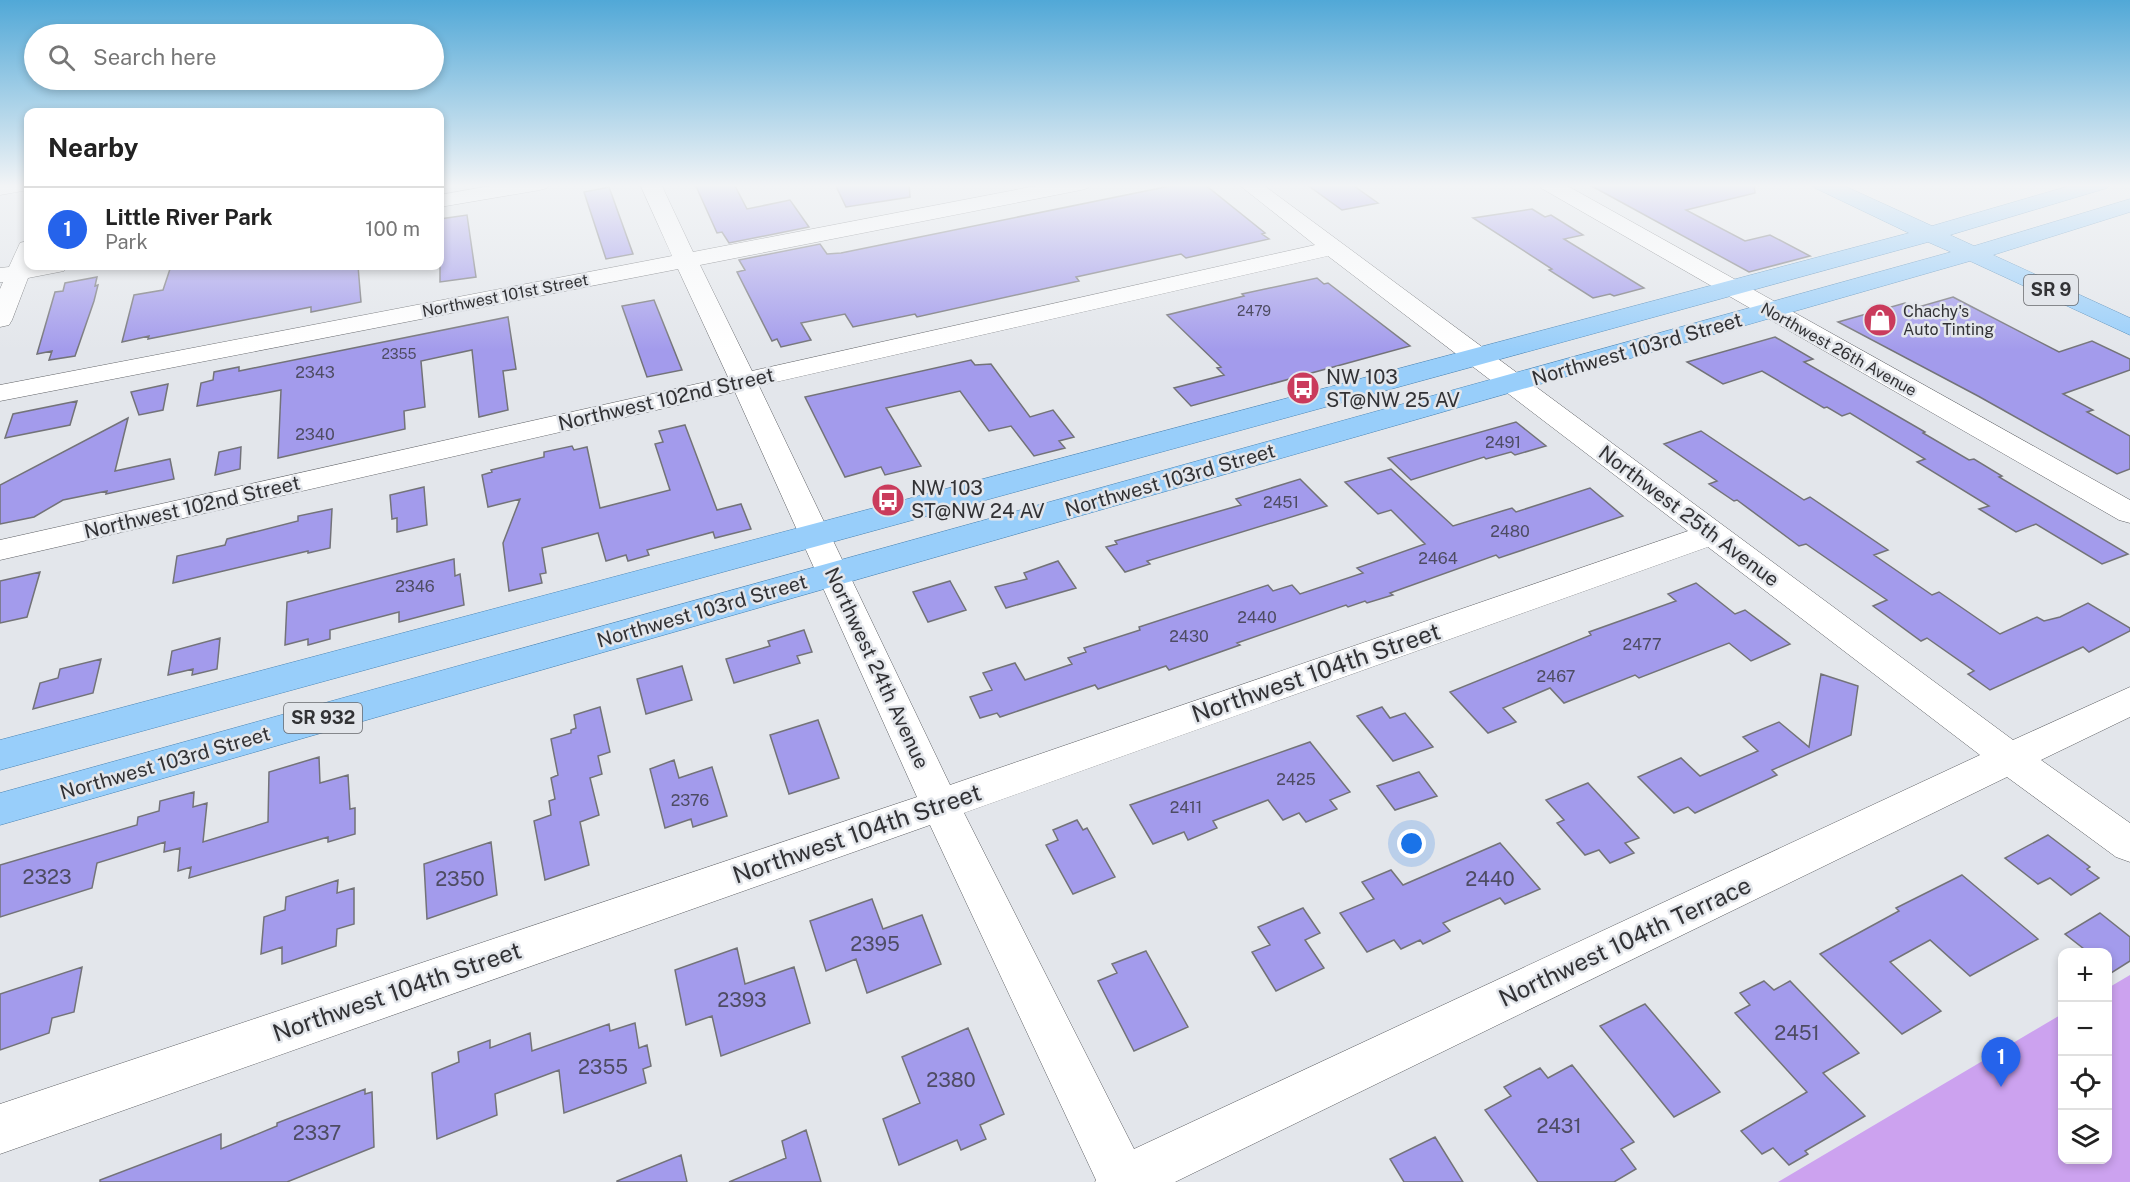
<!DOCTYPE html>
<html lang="en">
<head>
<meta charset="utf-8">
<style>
  :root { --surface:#fff; --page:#f6f6f6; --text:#222; --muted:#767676; --line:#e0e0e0; --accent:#2563eb }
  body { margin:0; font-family:"Public Sans",sans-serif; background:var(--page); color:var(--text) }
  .controls { position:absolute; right:18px; bottom:18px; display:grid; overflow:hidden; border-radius:12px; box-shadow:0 3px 9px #0003 }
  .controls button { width:54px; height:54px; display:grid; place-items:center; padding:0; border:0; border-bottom:2px solid var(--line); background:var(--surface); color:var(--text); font:30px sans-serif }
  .you { position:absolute; left:1412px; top:844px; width:21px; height:21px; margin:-15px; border:4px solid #fff; border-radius:50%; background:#1a73e8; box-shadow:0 0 0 9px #1a73e833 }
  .badge { display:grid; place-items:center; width:39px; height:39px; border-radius:50%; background:var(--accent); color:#fff; font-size:20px; font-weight:700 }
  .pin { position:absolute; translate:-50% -50px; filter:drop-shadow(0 2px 3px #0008) }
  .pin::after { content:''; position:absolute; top:32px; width:21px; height:18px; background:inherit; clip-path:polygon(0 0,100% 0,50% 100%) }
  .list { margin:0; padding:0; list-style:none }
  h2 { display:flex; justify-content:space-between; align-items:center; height:78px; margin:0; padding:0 24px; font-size:26px }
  h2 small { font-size:20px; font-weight:400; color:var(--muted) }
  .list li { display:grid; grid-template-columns:39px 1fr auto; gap:18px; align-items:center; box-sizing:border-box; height:84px; padding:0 24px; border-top:2px solid var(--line) }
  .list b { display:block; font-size:22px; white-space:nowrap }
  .list p { margin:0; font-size:20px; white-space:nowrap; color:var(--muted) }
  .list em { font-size:20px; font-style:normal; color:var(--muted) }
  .icon { flex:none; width:33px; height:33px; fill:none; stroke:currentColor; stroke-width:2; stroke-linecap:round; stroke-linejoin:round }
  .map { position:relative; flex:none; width:2130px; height:1182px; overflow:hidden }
  .search { position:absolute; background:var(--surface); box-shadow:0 3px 9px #0003; left:24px; top:24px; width:420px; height:66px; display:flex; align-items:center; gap:15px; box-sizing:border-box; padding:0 21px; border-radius:33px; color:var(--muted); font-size:22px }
  .panel { position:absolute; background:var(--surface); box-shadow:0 3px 9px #0003; left:24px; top:108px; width:420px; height:162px; border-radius:12px }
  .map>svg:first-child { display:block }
  .green { fill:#cca2ef }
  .building { fill:#a39bec; stroke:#737378; stroke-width:1.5 }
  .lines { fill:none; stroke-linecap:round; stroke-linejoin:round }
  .minor-casing { stroke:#5d5f63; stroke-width:1 }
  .major-casing { stroke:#4883b3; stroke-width:1 }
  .minor { fill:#fff; fill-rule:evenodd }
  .major { fill:#98cefa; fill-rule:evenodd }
  .labels { text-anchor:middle; stroke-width:5; stroke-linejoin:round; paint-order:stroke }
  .far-number-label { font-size:14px; fill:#4e4c63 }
  .far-street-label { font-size:16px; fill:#323235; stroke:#e3e6eb }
  .far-poi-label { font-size:16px; fill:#323235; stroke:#e3e6eb; text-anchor:start }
  .number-label { font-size:16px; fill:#4e4c63 }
  .shield { fill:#e3e6eb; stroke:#67686c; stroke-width:1.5 }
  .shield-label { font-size:18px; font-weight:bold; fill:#323235 }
  .street-label { font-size:20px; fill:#323235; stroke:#e3e6eb }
  .poi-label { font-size:20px; fill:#323235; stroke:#e3e6eb; text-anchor:start }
  .near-number-label { font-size:20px; fill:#4e4c63 }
  .near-street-label { font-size:24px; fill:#323235; stroke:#e3e6eb }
</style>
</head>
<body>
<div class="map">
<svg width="2130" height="1182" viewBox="0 0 2130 1182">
  <rect width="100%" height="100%" fill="#e3e6eb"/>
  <path class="green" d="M2130,975V1182H1778L2062,1014V1160H2108V988Z"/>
  <path class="building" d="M695,184H734L747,209L790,200L809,227L729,243L722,232L717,233Z
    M835,184H909L910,197L846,207Z
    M1180,184H1204L1265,233L1262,234L1269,239L1186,258L1181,254L1076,277L1079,281L917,317L915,314L853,327L845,314L801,323L811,340L781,347L777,339L772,341L737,272L745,270L739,260L820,244L827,254L841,253Z
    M1306,184H1351L1378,203L1342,210Z
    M1588,184H1754L1755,193L1686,210L1745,241L1770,235L1810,256L1749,272Z
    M609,187L633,254L606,259L584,192Z
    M1532,209L1545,217L1551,215L1583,235L1564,239L1644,288L1614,296L1610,294L1593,298L1549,270L1552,269L1473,218Z
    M467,215L476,277L440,282V219Z
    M171,266H358L361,302L311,312V307L148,339L149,336L122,342L134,295L163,290Z
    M97,277L95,286L98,285L94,301L75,356L49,360L52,351L37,354L55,292L63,291L65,283Z
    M1317,278L1324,284L1328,283L1410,346L1191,406L1174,388L1224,375L1217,368L1221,367L1167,315L1244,296L1242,294Z
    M1953,297L2059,352L2092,341L2130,359V370L2063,394L2093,410L2087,412L2130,436V469L2117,474L1978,396L1838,322L1905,303L1915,308Z
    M654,300L682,370L647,377L622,306Z
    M508,317L516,369L503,371L508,410L479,417L472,350L421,361L425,407L404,411L405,429L278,458L281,390L197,406L201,383L213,380L214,372L239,367V371Z
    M1775,337L1813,359L1804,362L1925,432L1923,433L1969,460L1974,459L2002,476L1999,477L2128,554L2102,564L2036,524L2016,532L1979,509L1989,506L1917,462L1925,459L1850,413L1842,416L1827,407L1824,408L1762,371L1723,384L1687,362Z
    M971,360L975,365L991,364L1030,417L1053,410L1074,437L1059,441L1065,448L1034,456L1011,426L989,431L960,391L886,408L921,466L885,475L881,467L845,477L805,397Z
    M168,384L163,410L139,415L131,392Z
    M77,401L70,425L5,438L13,414Z
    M128,418L115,471L170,459L174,479L106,494L107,491L63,500L34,517L0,524V485Z
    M1516,422L1546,446L1515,455L1511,452L1486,459L1484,457L1411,480L1388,458Z
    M685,425L717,510L741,504L751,529L715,538L713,532L647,550L649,555L628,561L626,555L606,561L598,533L542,548L546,573L540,574L542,583L509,591L503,543L520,499L488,507L482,475L492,472L491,470L544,457V452L572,446L574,450L587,447L600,508L670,490L655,444L663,442L659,431Z
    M1701,431L1804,500L1810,497L1888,550L1874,555L1932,595L1939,592L2000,634L2037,617L2044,621L2060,617L2088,603L2130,628V631L2089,652L2083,647L1990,690L1968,674L1974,671L1927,638L1921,641L1873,606L1887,600L1806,544L1799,546L1737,500L1734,501L1709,484L1717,481L1664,444Z
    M241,447L240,469L215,475L219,452Z
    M1391,469L1453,526L1512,508L1516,512L1590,488L1623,516L1499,558L1496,555L1390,593L1393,595L1367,603L1365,601L1348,607L1346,605L1237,643L1240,645L1169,670L1166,666L1098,689L1095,685L1000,717L997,713L980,718L970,697L992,690L983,673L1015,663L1025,680L1072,664L1068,658L1086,652L1084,648L1140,630L1139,627L1268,585L1273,591L1292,585L1300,594L1363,573L1357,568L1425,544L1391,510L1378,514L1345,482Z
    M1300,479L1327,506L1147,561L1150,564L1125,572L1106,547L1117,544L1115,541L1241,505L1236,499Z
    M424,487L427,525L397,532V518L392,519L390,495Z
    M332,509L330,548L308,553V551L173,583L177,556L225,545L227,539L298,521V516Z
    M454,559L455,576L460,574L464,605L399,622V612L330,630V639L308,645V639L285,645L287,602Z
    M1058,561L1076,588L1006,608L995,587L1027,579L1024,573Z
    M40,572L27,617L0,623V581Z
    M950,581L966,610L928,622L913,592Z
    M1696,583L1735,614L1745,610L1790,644L1751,661L1729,643L1639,678L1635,675L1564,703L1550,688L1503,708L1516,722L1488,733L1450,692L1591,635L1589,632L1676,601L1668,594Z
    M804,630L812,652L797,656L800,663L734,683L726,659L770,646L768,641Z
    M220,638L217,669L192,675L193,669L168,675L172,651Z
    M101,659L93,693L33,709L40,683L58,678L60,669Z
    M682,666L692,700L646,714L637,679Z
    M1821,674L1858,686L1851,735L1772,770L1777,775L1695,813L1688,807L1674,813L1638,777L1681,758L1700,776L1758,751L1743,737L1779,722L1809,747Z
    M600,707L610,752L598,756L602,774L590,778L599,815L580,822L589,865L545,880L534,821L551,815L549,801L555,799L551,778L558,775L551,739L571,733V730L576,728L574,715Z
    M1382,707L1390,718L1405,713L1433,747L1393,761L1357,716Z
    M818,720L839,778L789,794L770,735Z
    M1310,742L1350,792L1330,800L1337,809L1306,822L1299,813L1283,820L1268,800L1213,821L1217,828L1188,840L1184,832L1153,844L1130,805Z
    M319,757L320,783L348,775L350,809L355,808V834L328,842V837L189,878L191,867L178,871L180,848L164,852L165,842L97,863L92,888L0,917V865L137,825L138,817L159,811L160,801L194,792L193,807L207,803L203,842L268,822L269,772Z
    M674,760L679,778L712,767L727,816L693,827L691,819L665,828L650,769Z
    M1419,772L1437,796L1395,810L1377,786Z
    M1588,783L1639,838L1625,843L1634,853L1610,863L1599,850L1585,855L1557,823L1564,820L1546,800Z
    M1077,820L1083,830L1087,828L1115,877L1073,894L1046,845L1058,840L1053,830Z
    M2048,835L2090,867L2087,869L2099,878L2071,895L2050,878L2038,884L2005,858Z
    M491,842L497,895L427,919L424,864Z
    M1500,843L1540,889L1505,904L1500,898L1443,923L1450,931L1423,944L1420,940L1401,949L1394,940L1367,952L1340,913L1374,899L1362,882L1391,870L1403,885Z
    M1962,875L2038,939L1970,976L1930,940L1890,962L1941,1011L1902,1034L1820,954L1899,911L1896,908Z
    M338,880L337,893L354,888V924L337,929L336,946L282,964V947L261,954L264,917L285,910L286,897Z
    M872,899L883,929L922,915L941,964L867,993L856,959L826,971L810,921Z
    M1303,908L1320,933L1305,940L1324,968L1276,991L1252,952L1270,945L1258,927Z
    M2100,913L2130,937V961L2108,975V952H2088L2065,934Z
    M737,948L745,984L794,967L810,1023L721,1056L712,1016L686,1025L675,970Z
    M1146,951L1188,1027L1134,1051L1098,981L1117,973L1112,964Z
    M82,967L74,1012L52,1018L49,1033L0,1050V994Z
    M1764,981L1774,990L1790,981L1859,1053L1823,1073L1865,1116L1805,1151L1808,1154L1789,1165L1773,1148L1762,1154L1741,1131L1807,1092L1735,1013L1750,1005L1740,993Z
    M1645,1004L1720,1092L1674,1117L1600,1026Z
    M635,1023L639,1048L647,1045L651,1066L643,1069L646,1083L564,1113L559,1070L495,1094L497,1115L437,1139L432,1073L459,1062L458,1052L490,1040V1048L530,1033L532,1051L609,1024L610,1031Z
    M968,1028L1004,1114L980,1125L986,1139L961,1150L957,1140L899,1165L883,1119L920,1103L902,1057Z
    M1572,1065L1634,1142L1621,1149L1636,1169L1614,1182H1538L1485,1110L1511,1096L1504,1087L1540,1068L1548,1078Z
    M365,1089V1094L372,1092L374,1147L287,1182H100V1180L221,1134V1149L277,1126V1123Z
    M806,1130L821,1182H729L786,1158L782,1141Z
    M1435,1137L1463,1182H1404L1390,1159Z
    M681,1155L687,1182H617V1181Z"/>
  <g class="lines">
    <defs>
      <path id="minor" d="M0,184H28V190L0,195Z
        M501,184H550L547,188L540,190L440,207V195Z
        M640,184H661L693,252L1046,184H1091L1088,188L1081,190L700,265L752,371L1315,245L1238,184H1262L2013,740L2130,687V717L2041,760L2130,823V862L2116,857L2007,777L1175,1182H1095L1096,1180L930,825L0,1154V1104L917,797L735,392L0,560V540L728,377L678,269L0,401V385L672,256ZM1328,256L1688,531L950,785L759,386ZM1708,547L1980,755L1134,1149L964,813Z
        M1538,184H1564L2130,500V523L2119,520L1541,188Z
        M28,241V266H68L64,271L28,278L12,320L9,325L0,327V289L3,282H0V268L9,267L20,243Z"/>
      <path id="major" d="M1812,184H1840L1932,226L2076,184H2110L2107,188L1950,235L1974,246L2130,199V212L1993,255L2130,318V335L1970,261L0,825V793L1951,252L1928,242L0,770V740L1909,233L1815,188Z"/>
    </defs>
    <use href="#minor" class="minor-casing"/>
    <use href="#major" class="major-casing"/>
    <use href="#minor" class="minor"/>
    <use href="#major" class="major"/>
  </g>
  <linearGradient id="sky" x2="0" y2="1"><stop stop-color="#51a8d7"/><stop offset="0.53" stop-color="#f2f4f6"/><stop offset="1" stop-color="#f2f4f6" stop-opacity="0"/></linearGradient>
  <rect width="2130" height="350" fill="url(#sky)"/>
  <defs>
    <symbol id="shop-disc" viewBox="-11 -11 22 22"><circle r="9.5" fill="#ca3b5c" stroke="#e3e6eb"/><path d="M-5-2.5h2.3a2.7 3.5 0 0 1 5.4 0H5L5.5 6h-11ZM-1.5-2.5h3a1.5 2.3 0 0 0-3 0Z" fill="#fff"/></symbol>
    <symbol id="bus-disc" viewBox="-11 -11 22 22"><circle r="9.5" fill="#ca3b5c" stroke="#e3e6eb"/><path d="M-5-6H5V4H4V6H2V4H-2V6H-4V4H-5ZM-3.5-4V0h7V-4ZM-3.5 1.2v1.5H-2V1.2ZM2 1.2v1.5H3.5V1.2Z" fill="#fff"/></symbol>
  </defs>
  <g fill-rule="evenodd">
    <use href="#shop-disc" x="1861" y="301" width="38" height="38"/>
    <use href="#bus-disc" x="1284" y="369" width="38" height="38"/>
    <use href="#bus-disc" x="869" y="481" width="38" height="38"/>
  </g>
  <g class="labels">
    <g class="far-number-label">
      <text x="1254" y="316">2479</text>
      <text x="399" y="359">2355</text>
    </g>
    <g class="far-street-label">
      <text transform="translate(505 295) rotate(-11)" y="6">Northwest 101st Street</text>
      <text transform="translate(1839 349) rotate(29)" y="6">Northwest 26th Avenue</text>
    </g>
    <g class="far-poi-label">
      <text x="1903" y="317">Chachy's<tspan x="1903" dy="18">Auto Tinting</tspan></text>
    </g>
    <g class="number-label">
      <text x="315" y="378">2343</text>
      <text x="315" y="440">2340</text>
      <text x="1503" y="448">2491</text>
      <text x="1281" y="508">2451</text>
      <text x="1510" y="537">2480</text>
      <text x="1438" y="564">2464</text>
      <text x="415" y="592">2346</text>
      <text x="1257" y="623">2440</text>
      <text x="1189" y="642">2430</text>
      <text x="1642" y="650">2477</text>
      <text x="1556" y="682">2467</text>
      <text x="1296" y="785">2425</text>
      <text x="690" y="806">2376</text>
      <text x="1186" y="813">2411</text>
    </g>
    <g class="shield">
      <rect x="2024" y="275" width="54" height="30" rx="4.5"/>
      <rect x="284" y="703" width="78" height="30" rx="4.5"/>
    </g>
    <g class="shield-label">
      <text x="2051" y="296">SR 9</text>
      <text x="323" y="724">SR 932</text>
    </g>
    <g class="street-label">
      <text transform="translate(1637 349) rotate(-16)" y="7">Northwest 103rd Street</text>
      <text transform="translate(666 399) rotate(-13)" y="7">Northwest 102nd Street</text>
      <text transform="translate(1170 480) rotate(-16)" y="7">Northwest 103rd Street</text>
      <text transform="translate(192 507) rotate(-13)" y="7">Northwest 102nd Street</text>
      <text transform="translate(1689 516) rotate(37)" y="7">Northwest 25th Avenue</text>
      <text transform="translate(702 611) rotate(-16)" y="7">Northwest 103rd Street</text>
      <text transform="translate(877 668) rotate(65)" y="7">Northwest 24th Avenue</text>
      <text transform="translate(165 763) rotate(-16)" y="7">Northwest 103rd Street</text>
    </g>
    <g class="poi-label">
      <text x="1326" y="384">NW 103<tspan x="1326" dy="23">ST@NW 25 AV</tspan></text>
      <text x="911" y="495">NW 103<tspan x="911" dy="23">ST@NW 24 AV</tspan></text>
    </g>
    <g class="near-number-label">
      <text x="47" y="884">2323</text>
      <text x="460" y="886">2350</text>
      <text x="1490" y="886">2440</text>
      <text x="875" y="951">2395</text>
      <text x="742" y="1007">2393</text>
      <text x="1797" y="1040">2451</text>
      <text x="603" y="1074">2355</text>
      <text x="951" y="1087">2380</text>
      <text x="1559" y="1133">2431</text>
      <text x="317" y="1140">2337</text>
    </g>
    <g class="near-street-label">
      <text transform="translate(1316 673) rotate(-19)" y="8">Northwest 104th Street</text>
      <text transform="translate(857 834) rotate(-19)" y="8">Northwest 104th Street</text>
      <text transform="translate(1625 942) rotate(-25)" y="8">Northwest 104th Terrace</text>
      <text transform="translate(397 992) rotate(-19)" y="8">Northwest 104th Street</text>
    </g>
  </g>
</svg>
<div class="controls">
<button>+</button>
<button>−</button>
<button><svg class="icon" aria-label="locate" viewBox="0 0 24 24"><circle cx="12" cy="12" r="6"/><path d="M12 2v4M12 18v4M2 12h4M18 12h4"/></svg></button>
<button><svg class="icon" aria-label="layers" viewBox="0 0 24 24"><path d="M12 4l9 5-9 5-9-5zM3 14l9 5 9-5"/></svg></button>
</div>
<div class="you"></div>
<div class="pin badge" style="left:2001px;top:1087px">1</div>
<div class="search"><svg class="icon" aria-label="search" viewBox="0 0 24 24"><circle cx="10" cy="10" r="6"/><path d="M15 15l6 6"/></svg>Search here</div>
<section class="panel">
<h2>Nearby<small></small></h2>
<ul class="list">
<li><span class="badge">1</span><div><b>Little River Park</b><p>Park</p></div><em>100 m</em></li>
</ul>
</section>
</div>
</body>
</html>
